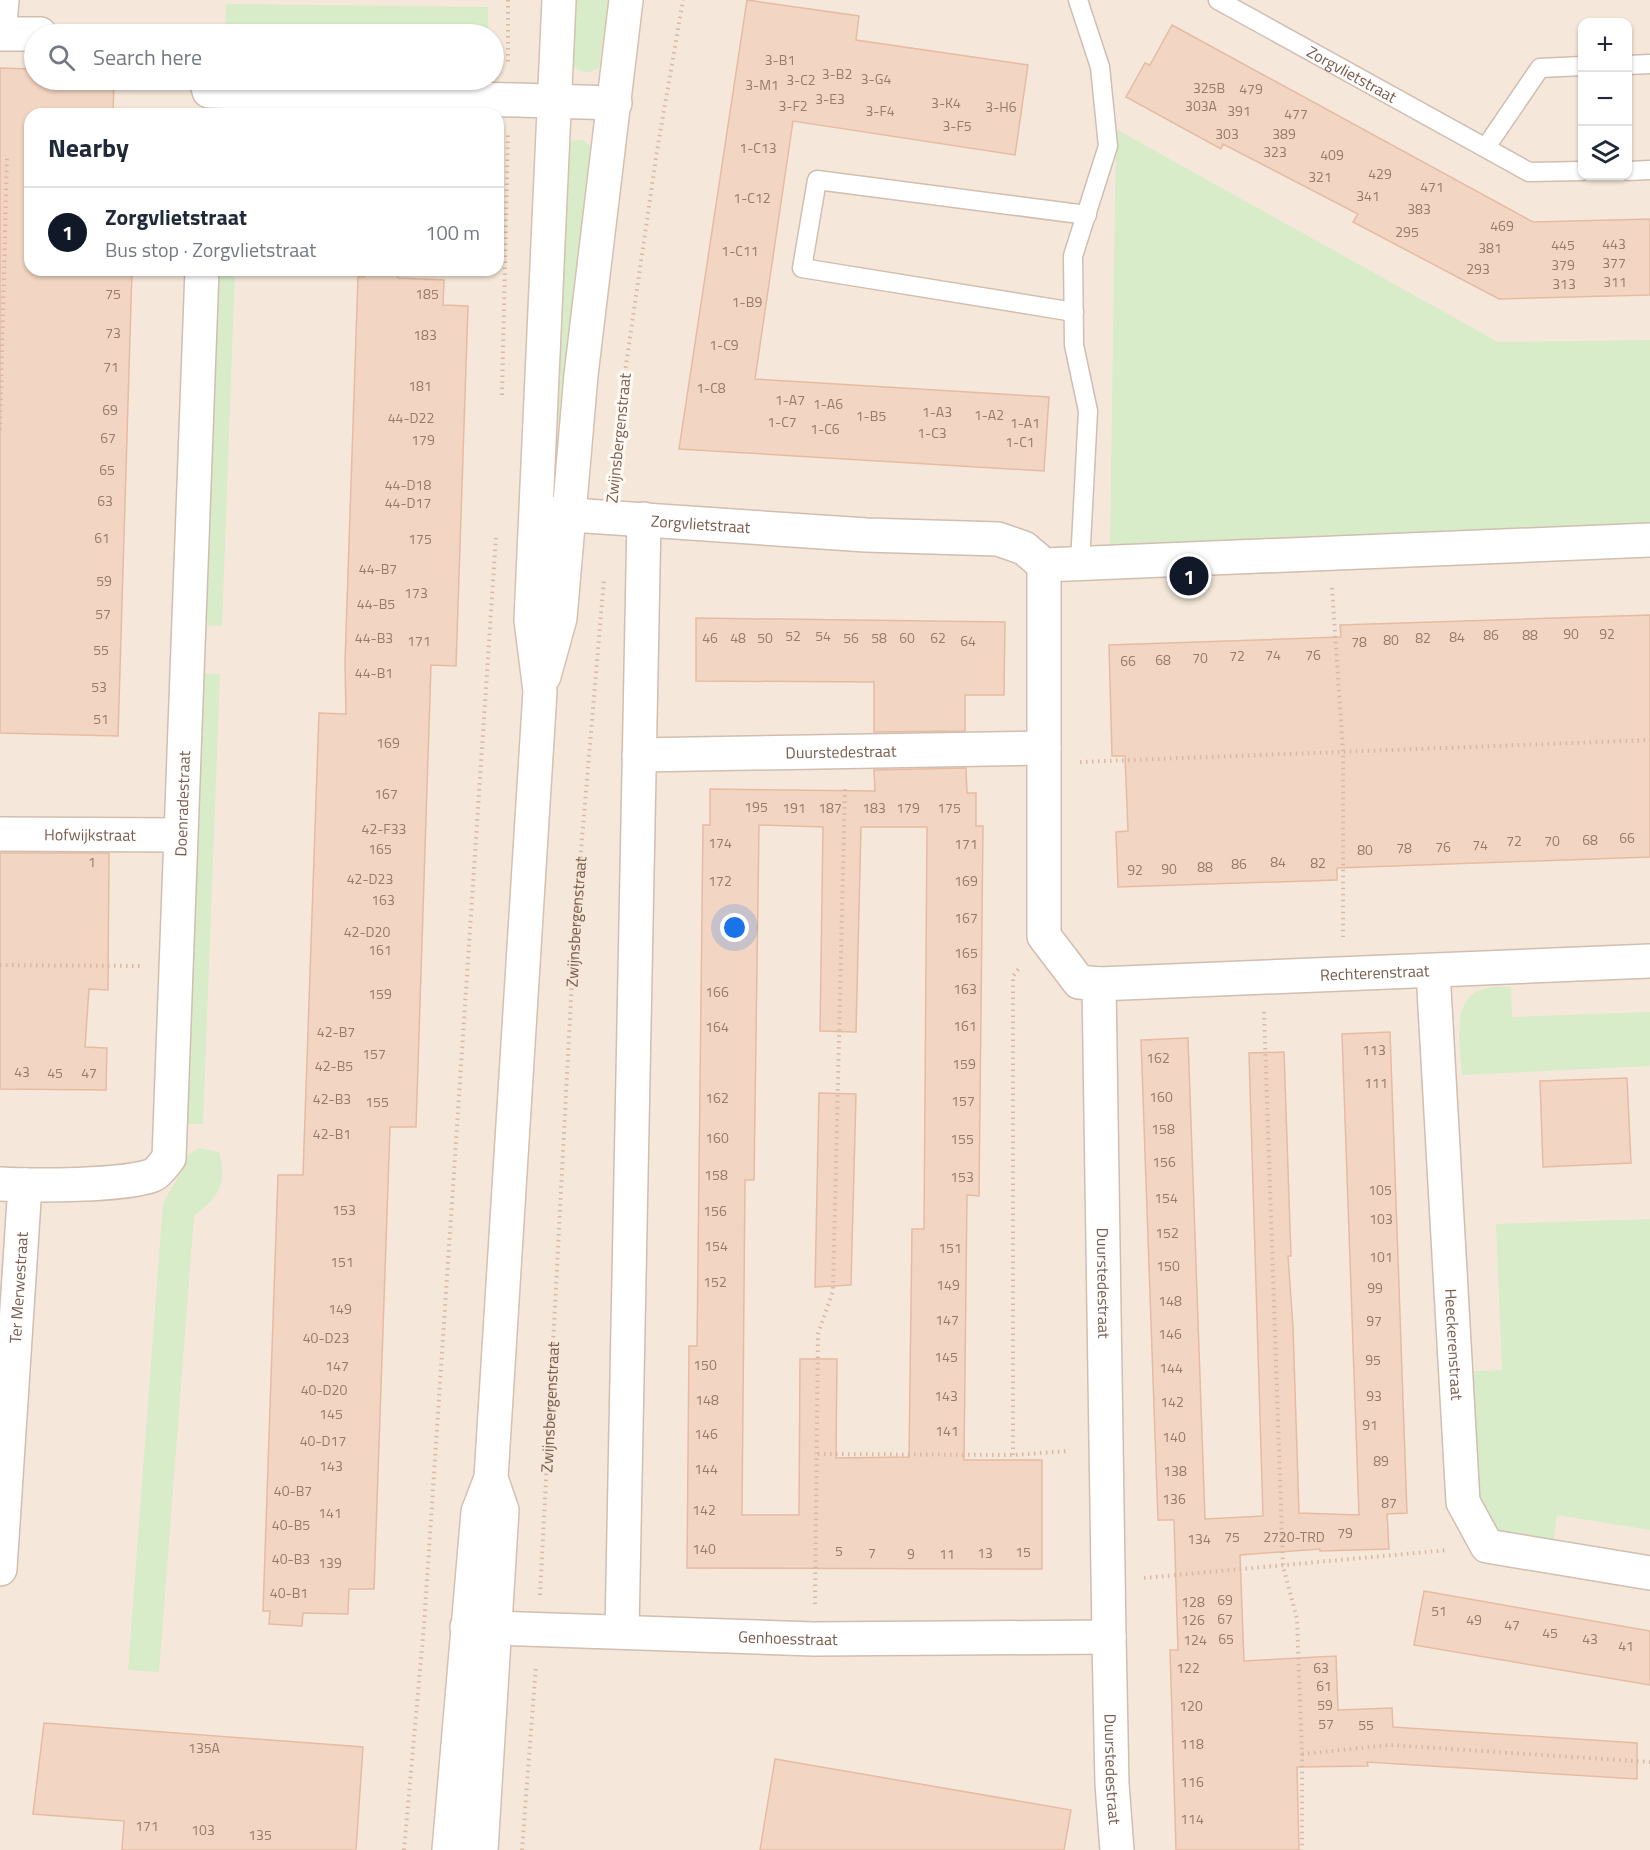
<!DOCTYPE html>
<html lang="en">
<head>
<meta charset="utf-8">
<style>
  :root { --surface:#fff; --page:#f6f6f7; --text:#1f2937; --muted:#747a83; --line:#e0e1e3; --accent:#111827 }
  body { margin:0; font-family:"Titillium Web",sans-serif; background:var(--page); color:var(--text) }
  .controls { position:absolute; right:18px; top:18px; display:grid; overflow:hidden; border-radius:12px; box-shadow:0 2px 4px #0004 }
  .controls button { width:54px; height:54px; display:grid; place-items:center; padding:0; border:0; border-bottom:2px solid var(--line); background:var(--surface); color:var(--text); font:30px sans-serif }
  .you { position:absolute; left:735px; top:928px; width:21px; height:21px; margin:-15px; border:4px solid #fff; border-radius:50%; background:#1a73e8; box-shadow:0 0 0 9px #1a73e833 }
  .badge { display:grid; place-items:center; width:39px; height:39px; border-radius:50%; background:var(--accent); color:#fff; font-size:20px; font-weight:700 }
  .pin { position:absolute; translate:-50% -50%; border:3px solid #fff; box-shadow:0 2px 6px #0006 }
  .list { margin:0; padding:0; list-style:none }
  h2 { display:flex; justify-content:space-between; align-items:center; height:78px; margin:0; padding:0 24px; font-size:26px }
  h2 small { font-size:20px; font-weight:400; color:var(--muted) }
  .list li { display:grid; grid-template-columns:39px 1fr auto; gap:18px; align-items:center; box-sizing:border-box; height:90px; padding:0 24px; border-top:2px solid var(--line) }
  .list b { display:block; font-size:22px; white-space:nowrap }
  .list p { margin:0; font-size:20px; white-space:nowrap; color:var(--muted) }
  .list em { font-size:20px; font-style:normal; color:var(--muted) }
  .icon { flex:none; width:33px; height:33px; fill:none; stroke:currentColor; stroke-width:2; stroke-linecap:round; stroke-linejoin:round }
  .map { position:relative; flex:none; width:1650px; height:1850px; overflow:hidden }
  .search { position:absolute; background:var(--surface); box-shadow:0 2px 4px #0004; left:24px; top:24px; width:480px; height:66px; display:flex; align-items:center; gap:15px; box-sizing:border-box; padding:0 21px; border-radius:33px; color:var(--muted); font-size:22px }
  .panel { position:absolute; background:var(--surface); box-shadow:0 2px 4px #0004; left:24px; top:108px; width:480px; height:168px; border-radius:18px }
  .map>svg:first-child { display:block }
  .residential { fill:#f5e8da; fill-rule:evenodd }
  .green { fill:#d8ecc9 }
  .building { fill:#f3d5c3; stroke:#e6bba3; stroke-width:1.5; fill-rule:evenodd }
  .lines { fill:none; stroke-linecap:round; stroke-linejoin:round }
  .lane-casing { stroke:#d1beb0; stroke-width:21 }
  .street-casing { stroke:#d1beb0; stroke-width:36 }
  .secondary-casing { stroke:#d6c0b0; stroke-width:36 }
  .path { stroke:#d9b8a5; stroke-width:4; stroke-dasharray:1.5 4.5; stroke-linecap:butt }
  .lane { stroke:#fff; stroke-width:18 }
  .street { stroke:#fff; stroke-width:33 }
  .secondary { stroke:#fff; stroke-width:33 }
  .labels { text-anchor:middle; stroke-width:6; stroke-linejoin:round; paint-order:stroke }
  .number-label { font-size:14px; fill:#987a6a }
  .street-label { font-size:16px; fill:#7a5c4d; stroke:#fffaf3 }
</style>
</head>
<body>
<div class="map">
<svg width="1650" height="1850" viewBox="0 0 1650 1850">
  <rect width="100%" height="100%" fill="#fdf6ec"/>
  <path class="residential" d="M0,0H1650V1850H0ZM1582,22H1628V176H1582ZM34,34H494V80H34ZM30,114H498V270H30Z"/>
  <path class="green" d="M571,0H608L599,68C589,73 584,74 574,67L569,51Z
    M226,4L488,7V34H225Z
    M1116,129L1498,342L1650,340V524L1110,547Z
    M584,140L592,148L566,421H548L563,150L572,141Z
    M213,270H235L222,626L199,625Z
    M198,673L220,674L203,1124H181Z
    M1511,987L1512,1017L1650,1012V1066L1462,1075C1461,1047 1448,996 1487,988C1494,986 1503,987 1511,987Z
    M198,1148L219,1152C228,1184 219,1197 194,1216L159,1672L128,1670L163,1203L177,1179L182,1159Z
    M1650,1219V1530L1557,1515L1553,1543L1510,1537L1492,1528L1475,1497L1472,1371L1502,1370L1496,1224Z"/>
  <path class="building" d="M747,0L859,16L856,40L1028,65L1015,155L793,121L755,379L1049,397L1044,471L679,449Z
    M1172,25L1533,222L1650,219V295L1499,299L1353,222L1358,214L1223,144L1221,149L1126,97L1145,63L1150,65Z
    M0,68L34,69V80H114L113,114H30L29,270H132L118,736L0,733Z
    M364,270H398V278L444,280L443,305L468,306L456,666L431,665L416,1127H390L374,1589H349L348,1614L303,1613L302,1626L269,1624L270,1611H263L278,1175H303L319,713L346,714L345,662L358,277H364Z
    M1650,615V857L1337,868V880L1118,887L1116,832L1128,831L1125,756H1112L1109,645L1341,637L1340,625Z
    M696,618L1005,622L1004,695H965V731L874,732V682L696,681Z
    M966,768L967,793H976V826H983L979,1196L967,1195L964,1460H1042V1569L687,1568L689,1346H697L703,825H710V789L875,791L874,770ZM759,825L823,827L820,1031L856,1032L861,827H927L924,1229H912L909,1457L836,1458L837,1359H800L799,1515H742L745,1180H754Z
    M0,853H109L108,990L89,989L85,1047L107,1048L106,1090L0,1089Z
    M1390,1032L1407,1513L1387,1514L1389,1549L1320,1551V1549L1240,1555L1244,1661L1336,1656L1338,1710L1392,1708L1393,1727L1637,1743V1779L1367,1762L1368,1766L1297,1767L1299,1850H1176L1170,1650H1178L1174,1520H1158L1141,1040L1188,1038L1205,1519L1263,1516L1249,1053L1284,1052L1291,1256H1288L1293,1327L1299,1513L1359,1515L1342,1034Z
    M1627,1078L1631,1163L1543,1167L1540,1081Z
    M819,1093L856,1094L851,1285L815,1287Z
    M1424,1591L1650,1631V1685L1414,1645Z
    M44,1723L363,1747L356,1850H122L124,1821L33,1814Z
    M775,1759L1071,1810L1064,1850H760Z"/>
  <g class="lines">
    <defs>
      <g id="lane">
        <path d="M1078,0L1100,67L1108,146L1073,256L1074,345L1088,411L1080,563"/>
        <path id="s2" d="M1218,0L1529,172L1582,171"/>
        <path d="M1628,65L1650,64"/>
        <path d="M1486,147L1540,68L1582,66"/>
        <path d="M1628,171L1650,170"/>
        <path d="M1074,312L802,268L817,180L1087,215"/>
      </g>
      <g id="street">
        <path d="M0,24L2,0"/>
        <path d="M0,34H40"/>
        <path d="M206,80L209,91L615,103"/>
        <path id="s3" d="M542,513L866,535L998,539L1024,548L1044,565L1650,540"/>
        <path id="s4" d="M1044,565V936L1079,982L1099,984L1109,1637L1112,1784L1117,1850"/>
        <path id="s5" d="M639,755L1044,748"/>
        <path id="s6" d="M0,834L179,835"/>
        <path id="s7" d="M1433,971L1463,1502L1487,1546L1650,1573"/>
        <path id="s8" d="M1099,984L1650,961"/>
        <path id="s9" d="M0,1184C32,1186 126,1186 153,1175C159,1172 164,1164 169,1158L202,270"/>
        <path id="s10" d="M0,1569L25,1185"/>
        <path id="s11" d="M467,1627L814,1639L1109,1637"/>
        <path d="M622,1631L644,519"/>
      </g>
      <path id="secondary" d="M544,676L560,618L581,375L626,0
        M449,1850L478,1512L491,1478L540,691L531,620L559,0
        M481,1850L502,1510L491,1478"/>
    </defs>
    <use href="#lane" class="lane-casing"/>
    <use href="#street" class="street-casing"/>
    <use href="#secondary" class="secondary-casing"/>
    <g class="path">
      <path d="M508,0V65"/>
      <path d="M502,395L508,135"/>
      <path d="M0,430L7,155"/>
      <path d="M612,481L616,434L657,151L683,0"/>
      <path d="M1332,588L1343,751V937"/>
      <path d="M1080,762L1650,740"/>
      <path d="M0,965L140,966"/>
      <path d="M1264,1012L1283,1566L1297,1619L1302,1754V1850"/>
      <path d="M818,1454L1013,1455L1069,1451"/>
      <path d="M1013,1455V976L1021,966"/>
      <path d="M1144,1578L1448,1550"/>
      <path id="s1" d="M540,1595L575,921L604,579"/>
      <path d="M815,1604L818,1334L833,1291L845,786"/>
      <path d="M1302,1754L1390,1745L1650,1762"/>
      <path d="M404,1850L424,1625L496,537"/>
      <path d="M522,1850L536,1665"/>
    </g>
    <use href="#lane" class="lane"/>
    <use href="#street" class="street"/>
    <use href="#secondary" class="secondary"/>
  </g>
  <g class="labels">
    <g class="number-label">
      <text x="780" y="65">3-B1</text>
      <text x="837" y="79">3-B2</text>
      <text x="876" y="84">3-G4</text>
      <text x="801" y="85">3-C2</text>
      <text x="762" y="90">3-M1</text>
      <text x="1209" y="93">325B</text>
      <text x="1251" y="94">479</text>
      <text x="830" y="104">3-E3</text>
      <text x="946" y="108">3-K4</text>
      <text x="793" y="111">3-F2</text>
      <text x="1201" y="111">303A</text>
      <text x="1001" y="112">3-H6</text>
      <text x="880" y="116">3-F4</text>
      <text x="1239" y="116">391</text>
      <text x="1296" y="119">477</text>
      <text x="957" y="131">3-F5</text>
      <text x="1227" y="139">303</text>
      <text x="1284" y="139">389</text>
      <text x="758" y="153">1-C13</text>
      <text x="1275" y="157">323</text>
      <text x="1332" y="160">409</text>
      <text x="1380" y="179">429</text>
      <text x="1320" y="182">321</text>
      <text x="1432" y="192">471</text>
      <text x="1368" y="201">341</text>
      <text x="752" y="203">1-C12</text>
      <text x="1419" y="214">383</text>
      <text x="1502" y="231">469</text>
      <text x="1407" y="237">295</text>
      <text x="1614" y="249">443</text>
      <text x="1563" y="250">445</text>
      <text x="1490" y="253">381</text>
      <text x="740" y="256">1-C11</text>
      <text x="1614" y="268">377</text>
      <text x="1563" y="270">379</text>
      <text x="1478" y="274">293</text>
      <text x="1615" y="287">311</text>
      <text x="1564" y="289">313</text>
      <text x="113" y="299">75</text>
      <text x="427" y="299">185</text>
      <text x="747" y="307">1-B9</text>
      <text x="113" y="338">73</text>
      <text x="425" y="340">183</text>
      <text x="724" y="350">1-C9</text>
      <text x="111" y="372">71</text>
      <text x="420" y="391">181</text>
      <text x="711" y="393">1-C8</text>
      <text x="790" y="405">1-A7</text>
      <text x="828" y="409">1-A6</text>
      <text x="110" y="415">69</text>
      <text x="937" y="417">1-A3</text>
      <text x="989" y="420">1-A2</text>
      <text x="871" y="421">1-B5</text>
      <text x="411" y="423">44-D22</text>
      <text x="782" y="427">1-C7</text>
      <text x="1025" y="428">1-A1</text>
      <text x="825" y="434">1-C6</text>
      <text x="932" y="438">1-C3</text>
      <text x="108" y="443">67</text>
      <text x="423" y="445">179</text>
      <text x="1020" y="447">1-C1</text>
      <text x="107" y="475">65</text>
      <text x="408" y="490">44-D18</text>
      <text x="105" y="506">63</text>
      <text x="408" y="508">44-D17</text>
      <text x="102" y="543">61</text>
      <text x="420" y="544">175</text>
      <text x="378" y="574">44-B7</text>
      <text x="104" y="586">59</text>
      <text x="416" y="598">173</text>
      <text x="376" y="609">44-B5</text>
      <text x="103" y="619">57</text>
      <text x="1571" y="639">90</text>
      <text x="1607" y="639">92</text>
      <text x="1491" y="640">86</text>
      <text x="1530" y="640">88</text>
      <text x="793" y="641">52</text>
      <text x="823" y="641">54</text>
      <text x="1457" y="642">84</text>
      <text x="374" y="643">44-B3</text>
      <text x="710" y="643">46</text>
      <text x="738" y="643">48</text>
      <text x="765" y="643">50</text>
      <text x="851" y="643">56</text>
      <text x="879" y="643">58</text>
      <text x="907" y="643">60</text>
      <text x="938" y="643">62</text>
      <text x="1423" y="643">82</text>
      <text x="1391" y="645">80</text>
      <text x="419" y="646">171</text>
      <text x="968" y="646">64</text>
      <text x="1359" y="647">78</text>
      <text x="101" y="655">55</text>
      <text x="1273" y="660">74</text>
      <text x="1313" y="660">76</text>
      <text x="1237" y="661">72</text>
      <text x="1200" y="663">70</text>
      <text x="1163" y="665">68</text>
      <text x="1128" y="666">66</text>
      <text x="374" y="678">44-B1</text>
      <text x="99" y="692">53</text>
      <text x="101" y="724">51</text>
      <text x="388" y="748">169</text>
      <text x="386" y="799">167</text>
      <text x="756" y="812">195</text>
      <text x="794" y="813">191</text>
      <text x="830" y="813">187</text>
      <text x="874" y="813">183</text>
      <text x="908" y="813">179</text>
      <text x="949" y="813">175</text>
      <text x="384" y="834">42-F33</text>
      <text x="1627" y="843">66</text>
      <text x="1590" y="845">68</text>
      <text x="1514" y="846">72</text>
      <text x="1552" y="846">70</text>
      <text x="720" y="848">174</text>
      <text x="966" y="849">171</text>
      <text x="1480" y="850">74</text>
      <text x="1443" y="852">76</text>
      <text x="1404" y="853">78</text>
      <text x="380" y="854">165</text>
      <text x="1365" y="855">80</text>
      <text x="92" y="867">1</text>
      <text x="1278" y="867">84</text>
      <text x="1318" y="868">82</text>
      <text x="1239" y="869">86</text>
      <text x="1205" y="872">88</text>
      <text x="1169" y="874">90</text>
      <text x="1135" y="875">92</text>
      <text x="370" y="884">42-D23</text>
      <text x="720" y="886">172</text>
      <text x="966" y="886">169</text>
      <text x="383" y="905">163</text>
      <text x="966" y="923">167</text>
      <text x="367" y="937">42-D20</text>
      <text x="380" y="955">161</text>
      <text x="966" y="958">165</text>
      <text x="965" y="994">163</text>
      <text x="717" y="997">166</text>
      <text x="380" y="999">159</text>
      <text x="965" y="1031">161</text>
      <text x="717" y="1032">164</text>
      <text x="336" y="1037">42-B7</text>
      <text x="1374" y="1055">113</text>
      <text x="374" y="1059">157</text>
      <text x="1158" y="1063">162</text>
      <text x="964" y="1069">159</text>
      <text x="334" y="1071">42-B5</text>
      <text x="22" y="1077">43</text>
      <text x="55" y="1078">45</text>
      <text x="89" y="1078">47</text>
      <text x="1376" y="1088">111</text>
      <text x="1161" y="1102">160</text>
      <text x="717" y="1103">162</text>
      <text x="332" y="1104">42-B3</text>
      <text x="963" y="1106">157</text>
      <text x="377" y="1107">155</text>
      <text x="1163" y="1134">158</text>
      <text x="332" y="1139">42-B1</text>
      <text x="717" y="1143">160</text>
      <text x="962" y="1144">155</text>
      <text x="1164" y="1167">156</text>
      <text x="716" y="1180">158</text>
      <text x="962" y="1182">153</text>
      <text x="1380" y="1195">105</text>
      <text x="1166" y="1203">154</text>
      <text x="344" y="1215">153</text>
      <text x="715" y="1216">156</text>
      <text x="1381" y="1224">103</text>
      <text x="1167" y="1238">152</text>
      <text x="716" y="1251">154</text>
      <text x="950" y="1253">151</text>
      <text x="1381" y="1262">101</text>
      <text x="342" y="1267">151</text>
      <text x="1168" y="1271">150</text>
      <text x="715" y="1287">152</text>
      <text x="948" y="1290">149</text>
      <text x="1375" y="1293">99</text>
      <text x="1170" y="1306">148</text>
      <text x="340" y="1314">149</text>
      <text x="947" y="1325">147</text>
      <text x="1374" y="1326">97</text>
      <text x="1170" y="1339">146</text>
      <text x="326" y="1343">40-D23</text>
      <text x="946" y="1362">145</text>
      <text x="1373" y="1365">95</text>
      <text x="705" y="1370">150</text>
      <text x="337" y="1371">147</text>
      <text x="1171" y="1373">144</text>
      <text x="324" y="1395">40-D20</text>
      <text x="946" y="1401">143</text>
      <text x="1374" y="1401">93</text>
      <text x="707" y="1405">148</text>
      <text x="1172" y="1407">142</text>
      <text x="331" y="1419">145</text>
      <text x="1370" y="1430">91</text>
      <text x="947" y="1436">141</text>
      <text x="706" y="1439">146</text>
      <text x="1174" y="1442">140</text>
      <text x="323" y="1446">40-D17</text>
      <text x="1381" y="1466">89</text>
      <text x="331" y="1471">143</text>
      <text x="706" y="1474">144</text>
      <text x="1175" y="1476">138</text>
      <text x="293" y="1496">40-B7</text>
      <text x="1174" y="1504">136</text>
      <text x="1389" y="1508">87</text>
      <text x="704" y="1515">142</text>
      <text x="330" y="1518">141</text>
      <text x="291" y="1530">40-B5</text>
      <text x="1345" y="1538">79</text>
      <text x="1232" y="1542">75</text>
      <text x="1294" y="1542">2720-TRD</text>
      <text x="1199" y="1544">134</text>
      <text x="704" y="1554">140</text>
      <text x="839" y="1556">5</text>
      <text x="1023" y="1557">15</text>
      <text x="872" y="1558">7</text>
      <text x="985" y="1558">13</text>
      <text x="911" y="1559">9</text>
      <text x="947" y="1559">11</text>
      <text x="291" y="1564">40-B3</text>
      <text x="330" y="1568">139</text>
      <text x="289" y="1598">40-B1</text>
      <text x="1225" y="1605">69</text>
      <text x="1193" y="1607">128</text>
      <text x="1439" y="1616">51</text>
      <text x="1225" y="1624">67</text>
      <text x="1193" y="1625">126</text>
      <text x="1474" y="1625">49</text>
      <text x="1512" y="1630">47</text>
      <text x="1550" y="1638">45</text>
      <text x="1226" y="1644">65</text>
      <text x="1590" y="1644">43</text>
      <text x="1195" y="1645">124</text>
      <text x="1626" y="1651">41</text>
      <text x="1188" y="1673">122</text>
      <text x="1321" y="1673">63</text>
      <text x="1324" y="1691">61</text>
      <text x="1325" y="1710">59</text>
      <text x="1191" y="1711">120</text>
      <text x="1326" y="1729">57</text>
      <text x="1366" y="1730">55</text>
      <text x="1192" y="1749">118</text>
      <text x="204" y="1753">135A</text>
      <text x="1192" y="1787">116</text>
      <text x="1192" y="1824">114</text>
      <text x="147" y="1831">171</text>
      <text x="203" y="1835">103</text>
      <text x="260" y="1840">135</text>
    </g>
    <g class="street-label">
      <text dy="6" stroke="none"><textPath href="#s2" startOffset="153">Zorgvlietstraat</textPath></text>
      <text transform="translate(618 438) rotate(-84)" y="6">Zwijnsbergenstraat</text>
      <text dy="6" stroke="none"><textPath href="#s3" startOffset="159">Zorgvlietstraat</textPath></text>
      <text dy="6" stroke="none"><textPath href="#s5" startOffset="202">Duurstedestraat</textPath></text>
      <text dy="6" stroke="none"><textPath href="#s9" startOffset="532">Doenradestraat</textPath></text>
      <text dy="6" stroke="none"><textPath href="#s6" startOffset="90">Hofwijkstraat</textPath></text>
      <text dy="6" stroke="none"><textPath href="#s1" startOffset="674">Zwijnsbergenstraat</textPath></text>
      <text dy="6" stroke="none"><textPath href="#s8" startOffset="276">Rechterenstraat</textPath></text>
      <text dy="6" stroke="none"><textPath href="#s4" startOffset="748">Duurstedestraat</textPath></text>
      <text dy="6" stroke="none"><textPath href="#s10" startOffset="282">Ter Merwestraat</textPath></text>
      <text dy="6" stroke="none"><textPath href="#s7" startOffset="374">Heeckerenstraat</textPath></text>
      <text dy="6" stroke="none"><textPath href="#s1" startOffset="188">Zwijnsbergenstraat</textPath></text>
      <text dy="6" stroke="none"><textPath href="#s11" startOffset="321">Genhoesstraat</textPath></text>
      <text dy="6" stroke="none"><textPath href="#s4" startOffset="1234">Duurstedestraat</textPath></text>
    </g>
  </g>
</svg>
<div class="controls">
<button>+</button>
<button>−</button>
<button><svg class="icon" aria-label="layers" viewBox="0 0 24 24"><path d="M12 4l9 5-9 5-9-5zM3 14l9 5 9-5"/></svg></button>
</div>
<div class="you"></div>
<div class="pin badge" style="left:1189px;top:576px">1</div>
<div class="search"><svg class="icon" aria-label="search" viewBox="0 0 24 24"><circle cx="10" cy="10" r="6"/><path d="M15 15l6 6"/></svg>Search here</div>
<section class="panel">
<h2>Nearby<small></small></h2>
<ul class="list">
<li><span class="badge">1</span><div><b>Zorgvlietstraat</b><p>Bus stop · Zorgvlietstraat</p></div><em>100 m</em></li>
</ul>
</section>
</div>
</body>
</html>
